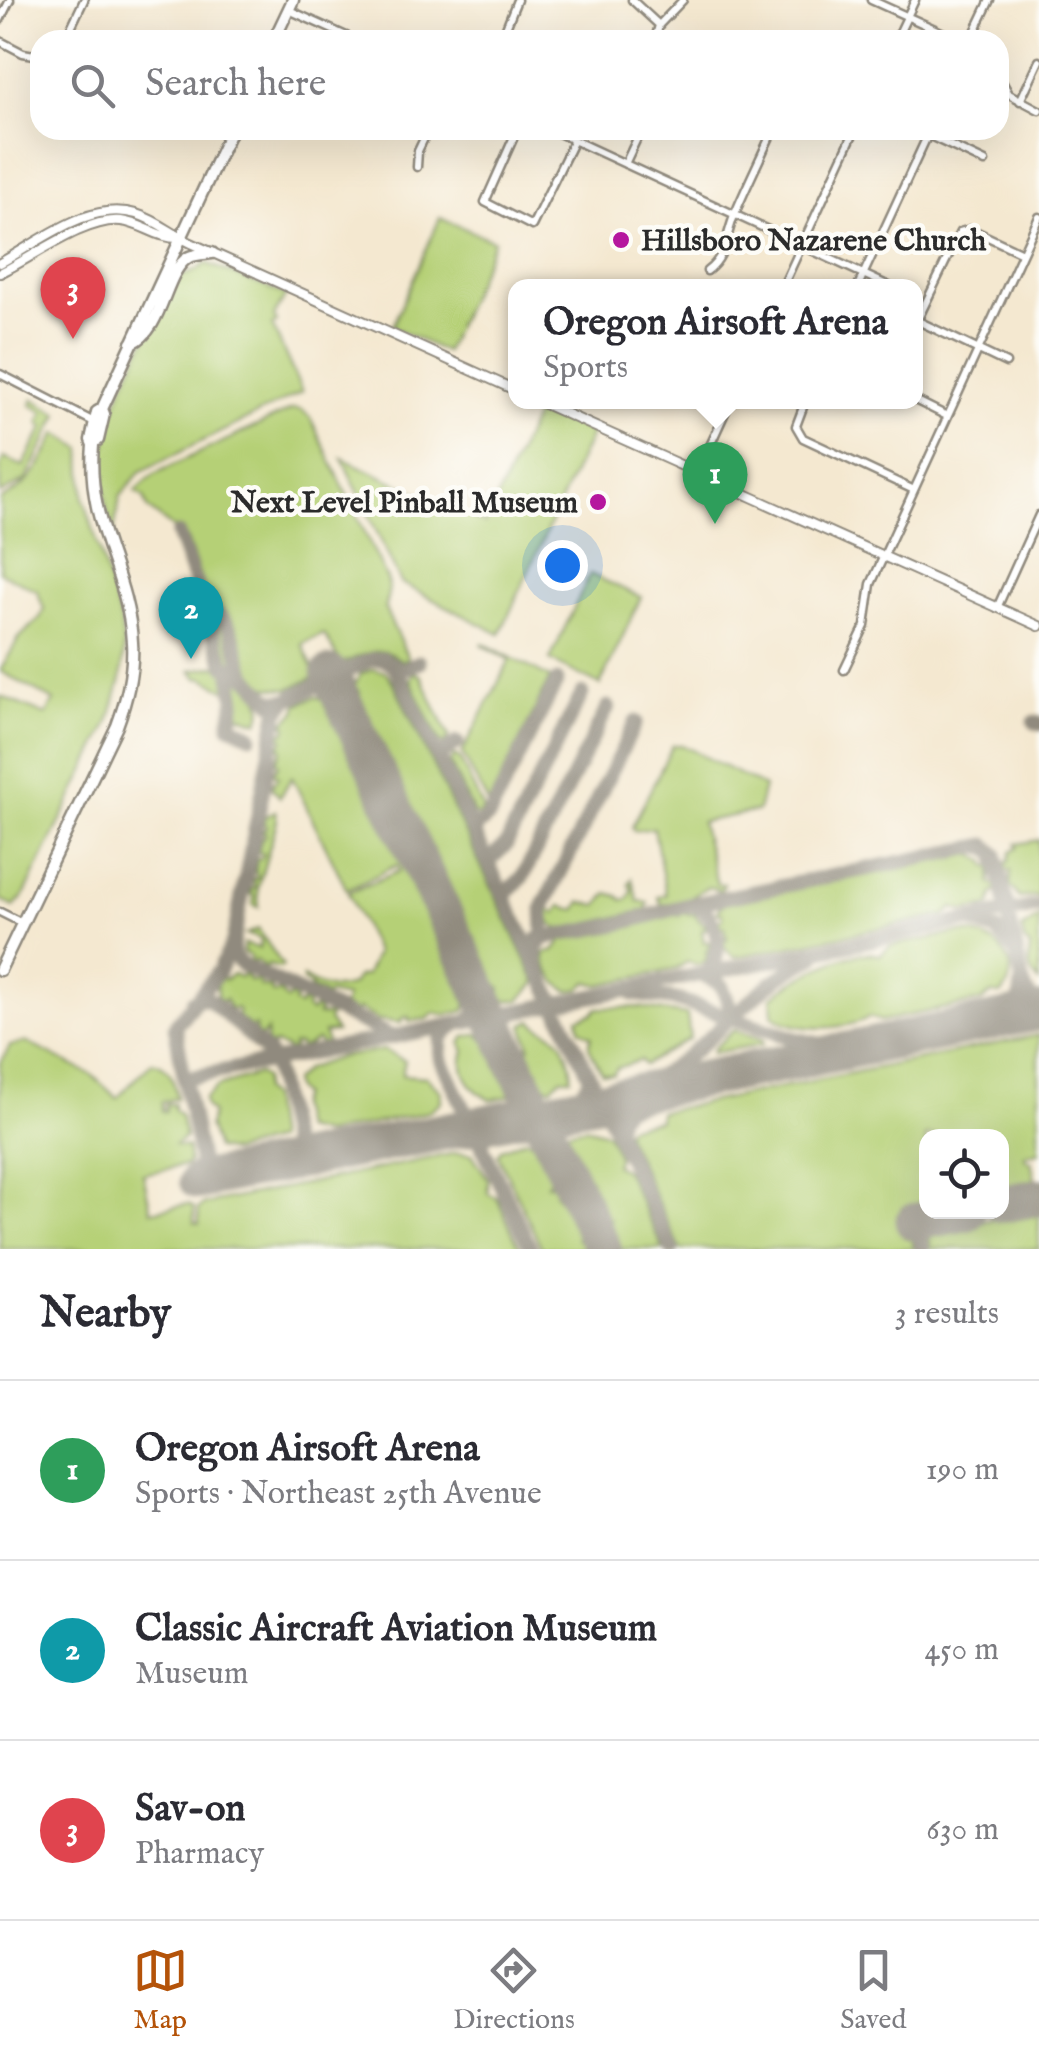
<!DOCTYPE html>
<html lang="en">
<head>
<meta charset="utf-8">
<style>
  :root { --surface:#fff; --page:#f7f7f7; --text:#2b2b33; --muted:#7c7c81; --line:#e1e1e2; --accent:#b45309 }
  body { margin:0; font-family:"IM FELL English",serif; background:var(--page); color:var(--text) }
  .controls { position:absolute; right:30px; bottom:30px; display:grid; overflow:hidden; border-radius:20px; box-shadow:0 10px 40px #0002 }
  .controls button { width:90px; height:90px; display:grid; place-items:center; padding:0; border:0; border-bottom:2px solid var(--line); background:var(--surface); color:var(--text); font:50px sans-serif }
  .you { position:absolute; left:562px; top:565px; width:35px; height:35px; margin:-25px; border:8px solid #fff; border-radius:50%; background:#1a73e8; box-shadow:0 0 0 15px #1a73e833 }
  .badge { display:grid; place-items:center; width:65px; height:65px; border-radius:50%; background:var(--accent); color:#fff; font-size:32px; font-weight:700 }
  .pin { position:absolute; translate:-50% -82px; filter:drop-shadow(0 2px 5px #0008) }
  .pin::after { content:''; position:absolute; top:52px; width:35px; height:30px; background:inherit; clip-path:polygon(0 0,100% 0,50% 100%) }
  .popup { position:absolute; left:508px; top:279px; width:415px; height:130px; box-sizing:border-box; display:grid; place-content:center; border-radius:20px; background:var(--surface); filter:drop-shadow(0 2px 8px #0005); font-size:32px; white-space:nowrap; color:var(--muted) }
  .popup b { font-size:38px; color:var(--text) }
  .popup::after { content:''; position:absolute; left:50%; top:100%; margin-left:-20px; border:20px solid transparent; border-top-color:var(--surface) }
  .list { margin:0; padding:0; list-style:none }
  h2 { display:flex; justify-content:space-between; align-items:center; height:130px; margin:0; padding:0 40px; font-size:42px }
  h2 small { font-size:32px; font-weight:400; color:var(--muted) }
  .list li { display:grid; grid-template-columns:65px 1fr auto; gap:30px; align-items:center; box-sizing:border-box; height:180px; padding:0 40px; border-top:2px solid var(--line) }
  .list b { display:block; font-size:38px; white-space:nowrap }
  .list p { margin:0; font-size:32px; white-space:nowrap; color:var(--muted) }
  .list em { font-size:32px; font-style:normal; color:var(--muted) }
  .icon { flex:none; width:55px; height:55px; fill:none; stroke:currentColor; stroke-width:2; stroke-linecap:round; stroke-linejoin:round }
  .map { position:relative; flex:none; width:1039px; height:1249px; overflow:hidden }
  .search { position:absolute; background:var(--surface); box-shadow:0 10px 40px #0002; left:30px; right:30px; top:30px; height:110px; display:flex; align-items:center; gap:25px; box-sizing:border-box; padding:0 35px; border-radius:30px; color:var(--muted); font-size:38px }
  .sheet { height:670px; background:var(--surface) }
  nav { display:flex; justify-content:space-around; align-items:center; box-sizing:border-box; height:140px; border-top:2px solid var(--line); background:var(--surface); font-size:28px; color:var(--muted) }
  nav a { display:grid; justify-items:center; gap:5px }
  nav .on { color:var(--accent) }
  .map>svg:first-child { display:block }
  .green { fill:#b5d076; stroke:#707e50; stroke-width:2.5 }
  .lines { fill:none; stroke-linecap:round; stroke-linejoin:round }
  .taxiway { stroke:#908a7e; stroke-width:15 }
  .runway { stroke:#908a7e; stroke-width:38 }
  .minor-casing { stroke:#908a7e; stroke-width:11 }
  .major-casing { stroke:#908a7e; stroke-width:12 }
  .highway-casing { stroke:#908a7e; stroke-width:15 }
  .minor { stroke:#fff; stroke-width:6 }
  .major { stroke:#fff; stroke-width:8 }
  .highway { stroke:#fff; stroke-width:10 }
  .poi-dot { fill:#b5179e; stroke:#fdfcf7; stroke-width:4 }
  .labels { text-anchor:middle; stroke-width:9; stroke-linejoin:round; paint-order:stroke }
  .poi-label { font-size:30px; font-weight:bold; fill:#2b2b2b; stroke:#fdfcf7; text-anchor:start }
</style>
</head>
<body>
<div class="map">
<svg width="1039" height="1249" viewBox="0 0 1039 1249">
  <rect width="100%" height="100%" fill="#fdfcf7"/>
  <filter id="ink" filterUnits="userSpaceOnUse"><feTurbulence type="fractalNoise" baseFrequency=".01" numOctaves="2"/><feDisplacementMap in="SourceGraphic" scale="20" xChannelSelector="R" yChannelSelector="G"/><feConvolveMatrix kernelMatrix="1 2 1 2 8 2 1 2 1" color-interpolation-filters="sRGB"/></filter>
  <filter id="wash" filterUnits="userSpaceOnUse"><feTurbulence type="fractalNoise" baseFrequency=".0048" numOctaves="4" result="noise"/><feDisplacementMap in="SourceGraphic" scale="40" xChannelSelector="R" yChannelSelector="G"/><feGaussianBlur stdDeviation="2.25" result="paint"/><feColorMatrix in="noise" values="0 0 0 0 0 0 0 0 0 0 0 0 0 0 0 0 0 1.4 0 .05"/><feComposite in="paint" operator="in"/></filter>
  <g filter="url(#wash)">
    <rect width="100%" height="100%" fill="#f4e8d0"/>
    <path class="green" d="M440,218L494,241L445,352L392,327Z
      M206,263L286,295L274,316L277,322L272,325L302,392L140,472L120,497L113,536C81,431 134,368 178,277L196,271Z
      M34,399L59,414L26,480L0,494V466L4,458L23,466L44,427L39,423L44,412L31,405Z
      M539,407L592,432L500,634L401,583L342,458L485,524Z
      M293,409L302,410L310,417L387,579L389,588L385,609L408,658L402,661C379,642 364,656 341,663L324,634L302,644L315,672L313,678L289,689L265,687L256,679L247,669L231,621L209,604L187,539L148,509L144,497L135,491L154,474Z
      M57,433L82,448L84,498L121,623L124,650L121,679L109,722L24,896L14,907L0,899V696L46,715L54,701L0,671L19,638L40,618L44,609L37,591L0,572V500C36,482 39,466 57,433Z
      M590,574L641,597L600,685L550,660Z
      M213,616L225,625L240,667L230,661Z
      M483,643L550,678L489,805L462,753L510,660L482,645Z
      M218,666L226,673L229,692L202,677L198,678L191,670Z
      M373,669L386,672L394,684L530,969L536,983L520,1000L504,1001L500,995L501,988L492,982L374,736L358,700L360,693L354,685L361,674Z
      M414,672L421,676L449,736L446,744L440,742L410,679Z
      M236,677C255,682 267,704 259,722L238,715Z
      M315,697L322,698L326,708L335,713L462,984L463,997L467,1003L465,1011L446,1015L435,1013L427,1019L409,1021V1017L402,1018L401,1023L379,1020L358,1009L356,1014L343,1007L346,998L328,994L325,998L322,997L323,993L310,989L311,986L303,980V977C321,988 331,991 352,985L357,977L366,975L376,953L348,893L399,871L397,865L347,890L292,777L280,797L271,787L278,776L273,774L279,764L276,762L282,749L279,747L284,739L280,737L282,732H285L287,726L283,724L296,711L298,704Z
      M673,745H682L764,787L758,811L701,822L717,884H724L720,891C704,882 702,892 689,899C681,902 670,903 662,905L658,897L666,895L654,828L634,831L632,827Z
      M454,756L460,759L483,808L480,816L474,814L450,763Z
      M275,811L277,821L258,888L259,907L253,905L254,896L251,894L252,888H255L253,879L258,877L255,872L257,858L261,859L263,854L258,852L261,839L266,834L262,832L267,826L264,824L265,817Z
      M1039,840V896L1019,898L1013,888H1010L1011,871H1006L1005,864L1008,862L1011,852L1018,848L1017,844Z
      M971,854L985,861L988,867L992,866L991,884L996,885L997,891L994,892L990,906L964,911L953,908L946,915L737,957C729,956 723,946 723,940L727,939L725,927L719,926L718,920L723,919L722,913L717,912L724,901Z
      M632,879L638,901L648,902L646,910L563,930L552,925L546,915L548,908L556,913L561,906L576,910L581,902L598,905L608,893L618,896L623,900L628,899L632,891L629,884Z
      M687,910L688,914H695L701,923H705L706,929L702,930L704,942H709L711,948L707,950L706,961L698,965L687,962L677,969L599,985L588,982L580,989L569,991C558,986 542,967 545,953L554,951L563,940L628,927L672,913L679,916L680,911Z
      M1039,917V982C1027,971 1028,961 1030,947L1024,941L1022,929Z
      M258,929L283,966L280,968L268,965L266,970L257,960L253,963L249,961L251,957L243,952L244,944L259,948L261,939L246,934Z
      M958,933C991,929 1029,964 1001,995L991,994L982,1001L881,1021L869,1017C850,1030 791,1033 773,1015L772,997C795,979 852,945 880,955L890,946Z
      M244,973L250,981H260V986L272,988L271,991L275,994L279,991L287,1000L290,996L296,999L294,1003L299,1006L302,1002L307,1005L306,1009L311,1012L314,1008L319,1011L318,1015L330,1016L328,1020L336,1032L324,1033L327,1044L321,1045L318,1040L301,1049L299,1045H293V1050L287,1051L286,1048L274,1044L271,1047L266,1042L267,1031L261,1038L256,1033L255,1026L251,1028L236,1015L239,1012L237,1008L231,1010L225,999L222,1002L217,996V984L222,978L225,980L233,974L241,977Z
      M639,1007L687,1015L690,1038L644,1065L641,1060L617,1068L613,1074L602,1073L589,1047L591,1036L580,1029L578,1018L592,1014L598,1008Z
      M532,1020C539,1030 550,1030 558,1038C566,1047 573,1068 571,1078H561L551,1088L542,1083L525,1049L530,1046L523,1025Z
      M734,1030L763,1040V1044L712,1053L714,1048Z
      M478,1034L492,1047L512,1088L509,1096L490,1100C472,1090 457,1073 465,1051L461,1043L465,1037Z
      M1039,1035V1152L1025,1155L1026,1160L1031,1161L1036,1185L1002,1192V1136H926V1208L908,1212L914,1249H680L625,1132L629,1126L659,1120V1112Z
      M26,1042L92,1075L117,1098L152,1062C171,1065 174,1082 177,1098L162,1102V1111H166V1104H174V1110L180,1115L185,1137L175,1145L187,1147L189,1160L186,1165L143,1174L151,1211L188,1204L194,1208V1223L199,1224L198,1209L205,1204L456,1153L472,1154L488,1179V1193L497,1198L520,1249H0V1064L10,1046Z
      M384,1050L405,1061L402,1075L427,1077L441,1092V1102L428,1112L324,1134L302,1129L297,1106L301,1096L294,1088L293,1081L306,1069L340,1057Z
      M258,1074L264,1078L263,1091L270,1097L276,1140L232,1152L216,1149L208,1125L212,1114L205,1106L204,1099L218,1086Z
      M586,1127L607,1133L618,1156L615,1165L625,1170L663,1249H617L607,1227L610,1225V1219L604,1220L587,1184L590,1179L584,1178L581,1172L583,1170L567,1135V1131Z
      M526,1139L534,1143L551,1178L547,1184H553L555,1179L560,1189L555,1193L558,1197L562,1195L580,1231L576,1234L577,1240L583,1238L588,1249H542L498,1155L501,1149Z
      M1039,1210V1249H931L929,1236L941,1235L946,1229Z"/>
    <g class="lines">
      <path class="taxiway" d="M178,534L225,665L249,678
        M207,612C236,614 234,651 245,671C251,683 264,693 273,703
        M395,667L402,670L419,662
        M230,670L235,700L230,725L251,735
        M267,697L276,701L287,700L372,659H383L394,665L672,1249
        M1035,722L1039,724
        M441,763L442,754L457,743
        M475,835L476,827L489,816L557,681
        M490,866L492,858L506,845L582,694
        M506,898L507,892L522,878L608,707
        M692,904C718,909 727,959 705,973
        M972,922L997,931L1014,950
        M538,939L544,938L543,907L636,722
        M232,944L234,957L242,965L388,1035
        M536,961L537,948L544,938L619,924L688,905L986,845L996,854L1023,984L1029,996L1039,1004
        M703,975L721,984L731,1010L740,1020
        M633,994L677,1000L793,1038L847,1050
        M193,1001L200,998L210,1000L268,1053L274,1066L291,1149L299,1157L312,1159
        M1008,1018L1020,1000L1022,983
        M468,1022L481,1010L480,990
        M455,1025L441,1038L440,1057L531,1249
        M505,1043L503,1024L514,1013
        M184,1079L1039,906
        M188,1098L204,1180
        M601,1101C629,1090 655,1081 679,1063C725,1028 761,982 814,957
        M189,1104L175,1026L219,971L233,942L278,712L287,700
        M574,1106L591,1078
        M617,1132C615,1105 637,1098 658,1089
        M482,1145L485,1131L497,1122
        M917,1222L922,1249"/>
      <path class="runway" d="M330,674L603,1249
        M198,1181L1039,1012
        M1002,1204L1039,1197
        M914,1222L967,1212"/>
    </g>
  </g>
  <g filter="url(#ink)">
    <g class="lines">
      <defs>
        <path id="minor" d="M632,0L659,25
          M871,0L959,40
          M289,10L355,40
          M0,20L10,0
          M70,30L90,40
          M65,40L84,0
          M501,40L517,0
          M655,40L659,25L683,0
          M896,40L915,0
          M971,40L990,0
          M0,41L23,53L40,56
          M999,76L1009,94L1039,110
          M1020,101L1039,61
          M517,130L485,202L532,226L574,140
          M552,130L889,286
          M928,135L985,162
          M625,164L641,130
          M417,167L418,151L428,130
          M707,271C726,257 726,236 734,216C746,187 760,159 773,130
          M783,286L855,130
          M858,286L930,130
          M916,320L1006,363
          M917,321L960,232L971,229L1022,253
          M0,374L94,422
          M915,400L947,416
          M805,402L796,426L803,438L914,490
          M698,472L730,402
          M997,608L1039,515
          M844,670L865,626L871,584L1039,217
          M0,912L22,923"/>
        <path id="major" d="M0,263C40,242 88,200 136,214C157,220 172,234 191,243L515,390
          M0,273C32,258 86,217 121,221C142,223 158,239 180,238
          M540,402L1039,626"/>
        <path id="highway" d="M274,40L293,0
          M132,343C164,329 164,271 189,257C196,254 205,254 212,253
          M98,440L104,414L102,409
          M0,970L117,726C127,699 134,672 132,642C128,570 86,525 93,445L91,440L97,412L102,409L231,130"/>
      </defs>
      <use href="#minor" class="minor-casing"/>
      <use href="#major" class="major-casing"/>
      <use href="#highway" class="highway-casing"/>
      <use href="#minor" class="minor"/>
      <use href="#major" class="major"/>
      <use href="#highway" class="highway"/>
    </g>
  </g>
  <g class="poi-dot">
    <circle cx="621" cy="240" r="10"/>
    <circle cx="598" cy="502" r="10"/>
  </g>
  <g class="labels">
    <g class="poi-label">
      <text x="641" y="250">Hillsboro Nazarene Church</text>
      <text x="578" y="512" text-anchor="end">Next Level Pinball Museum</text>
    </g>
  </g>
</svg>
<div class="controls">
<button><svg class="icon" aria-label="locate" viewBox="0 0 24 24"><circle cx="12" cy="12" r="6"/><path d="M12 2v4M12 18v4M2 12h4M18 12h4"/></svg></button>
</div>
<div class="you"></div>
<div class="pin badge" style="left:715px;top:524px;background:#2e9e5b">1</div>
<div class="popup"><b>Oregon Airsoft Arena</b>Sports</div>
<div class="pin badge" style="left:191px;top:659px;background:#0f9aa8">2</div>
<div class="pin badge" style="left:73px;top:339px;background:#e0444e">3</div>
<div class="search"><svg class="icon" aria-label="search" viewBox="0 0 24 24"><circle cx="10" cy="10" r="6"/><path d="M15 15l6 6"/></svg>Search here</div>
</div>
<section class="sheet">
<h2>Nearby<small>3 results</small></h2>
<ul class="list">
<li><span class="badge" style="background:#2e9e5b">1</span><div><b>Oregon Airsoft Arena</b><p>Sports · Northeast 25th Avenue</p></div><em>190 m</em></li>
<li><span class="badge" style="background:#0f9aa8">2</span><div><b>Classic Aircraft Aviation Museum</b><p>Museum</p></div><em>450 m</em></li>
<li><span class="badge" style="background:#e0444e">3</span><div><b>Sav-on</b><p>Pharmacy</p></div><em>630 m</em></li>
</ul>
</section>
<nav>
<a class="on"><svg class="icon" aria-label="map" viewBox="0 0 24 24"><path d="M3 6l6-2 6 2 6-2v14l-6 2-6-2-6 2zM9 4v14M15 6v14"/></svg>Map</a>
<a><svg class="icon" aria-label="directions" viewBox="0 0 24 24"><path d="M12 3l9 9-9 9-9-9zM9 14v-3h6M13 9l2 2-2 2"/></svg>Directions</a>
<a><svg class="icon" aria-label="saved" viewBox="0 0 24 24"><path d="M7 4h10v16l-5-4-5 4z"/></svg>Saved</a>
</nav>
</body>
</html>
